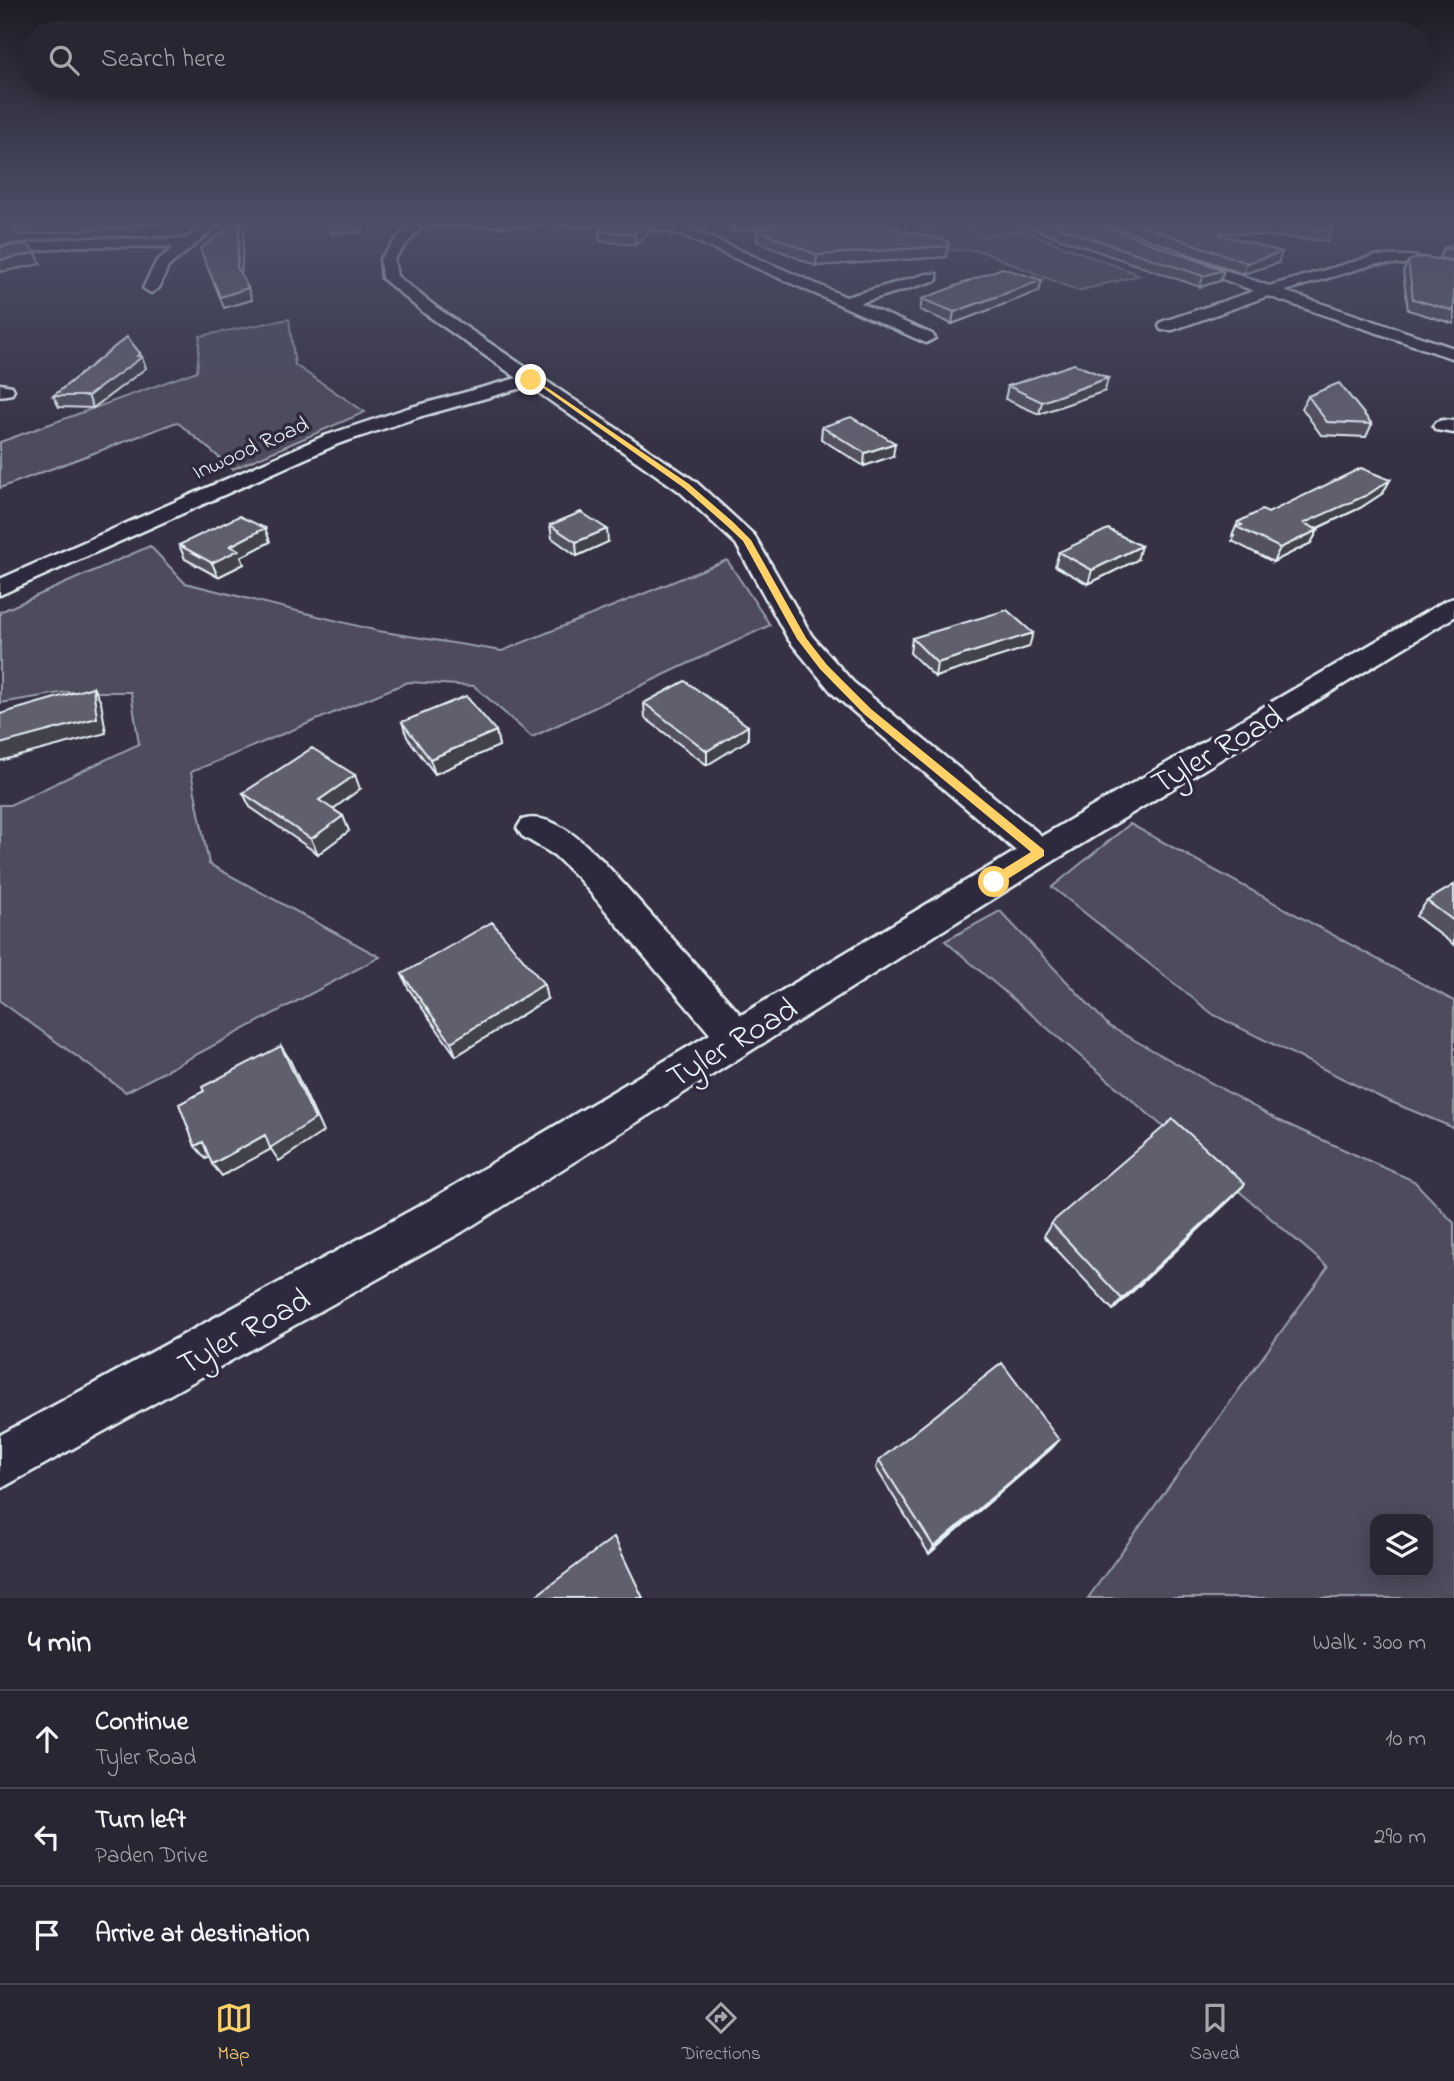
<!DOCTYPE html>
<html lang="en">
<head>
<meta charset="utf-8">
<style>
  :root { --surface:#282633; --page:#302e3b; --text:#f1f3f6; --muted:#a5a5ac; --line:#44434e; --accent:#ffd166 }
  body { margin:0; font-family:"Indie Flower",sans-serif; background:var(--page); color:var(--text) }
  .controls { position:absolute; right:21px; bottom:21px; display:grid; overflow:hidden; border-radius:14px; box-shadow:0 4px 18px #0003 }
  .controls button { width:63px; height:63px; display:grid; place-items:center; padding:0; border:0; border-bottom:2px solid var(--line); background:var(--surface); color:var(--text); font:35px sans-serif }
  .stop { position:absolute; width:21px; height:21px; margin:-16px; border:5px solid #ffd166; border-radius:50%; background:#fff }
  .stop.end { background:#ffd166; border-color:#fff; box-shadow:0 2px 7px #0008 }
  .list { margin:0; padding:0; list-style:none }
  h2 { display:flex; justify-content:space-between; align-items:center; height:91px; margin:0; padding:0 28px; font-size:30px }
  h2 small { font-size:23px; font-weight:400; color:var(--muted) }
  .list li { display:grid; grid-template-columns:46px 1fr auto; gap:21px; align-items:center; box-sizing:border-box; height:98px; padding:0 28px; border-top:2px solid var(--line) }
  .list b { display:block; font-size:26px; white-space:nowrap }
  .list p { margin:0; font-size:23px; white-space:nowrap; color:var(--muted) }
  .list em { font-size:23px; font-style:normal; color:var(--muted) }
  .icon { flex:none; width:38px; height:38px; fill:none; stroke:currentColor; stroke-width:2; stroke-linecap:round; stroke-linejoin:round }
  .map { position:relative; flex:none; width:1454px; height:1598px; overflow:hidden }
  .search { position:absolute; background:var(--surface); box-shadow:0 4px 18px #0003; left:21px; right:21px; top:21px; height:77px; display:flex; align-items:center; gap:18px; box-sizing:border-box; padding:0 24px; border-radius:38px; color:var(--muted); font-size:26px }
  .sheet { height:385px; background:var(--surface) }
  nav { display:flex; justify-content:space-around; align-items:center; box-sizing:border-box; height:98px; border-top:2px solid var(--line); background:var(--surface); font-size:19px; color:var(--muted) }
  nav a { display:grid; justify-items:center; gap:4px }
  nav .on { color:var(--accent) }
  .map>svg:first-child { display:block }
  .green { fill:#4d4b5c; stroke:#9a9eaa; stroke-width:2; fill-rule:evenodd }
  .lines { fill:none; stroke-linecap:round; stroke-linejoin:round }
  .minor-casing { stroke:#e8f1f8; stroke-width:5 }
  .minor { fill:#2f2a3d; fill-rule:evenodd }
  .wall { fill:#53515f; stroke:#e8f1f8; stroke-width:2 }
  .shaded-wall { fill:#43424d; stroke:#e8f1f8; stroke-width:2 }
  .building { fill:#605e6e; stroke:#e8f1f8; stroke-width:2 }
  .route { fill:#ffd166 }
  .labels { text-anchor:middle; stroke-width:7; stroke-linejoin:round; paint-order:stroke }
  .far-street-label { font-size:23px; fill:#e8f1f8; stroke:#2f2a3d }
  .near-street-label { font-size:33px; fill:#e8f1f8; stroke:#2f2a3d }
</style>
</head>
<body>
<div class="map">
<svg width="1454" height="1598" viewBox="0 0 1454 1598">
  <rect width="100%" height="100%" fill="#363244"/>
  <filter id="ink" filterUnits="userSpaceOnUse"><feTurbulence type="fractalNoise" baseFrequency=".0143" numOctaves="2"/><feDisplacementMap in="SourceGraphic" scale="14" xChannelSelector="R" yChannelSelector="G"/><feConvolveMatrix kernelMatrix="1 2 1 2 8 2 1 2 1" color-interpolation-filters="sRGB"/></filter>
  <g filter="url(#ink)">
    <path class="green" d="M922,221H950L984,236L1020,230L1140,275L1078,291L981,251L916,248L885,238L935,227Z
      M289,319L295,365L365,412L233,469L177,422L0,488V442L197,371L200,336Z
      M150,546L185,583L378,631L502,651L727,560L770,625L532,737L474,686L408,682L191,772L209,864L380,957L126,1092L0,1001V805H10L139,744L131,692H67L0,703V612Z
      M1130,824L1454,1001V1128L1384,1099L1214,1015L1052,887Z
      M1000,911L1109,1026L1278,1120L1414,1181L1454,1223V1598H1088L1328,1267L945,941ZM1375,1519H1428V1572H1375Z"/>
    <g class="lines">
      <defs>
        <path id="minor" d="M208,221H223L168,267L159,288L151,293L143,288L156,262L174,247L75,246L0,255V247L75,238L185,239Z
          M412,221H651L689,228L846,297L927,274H937V280L860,303L932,334L935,338L926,343L680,234L633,225L422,226L394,259L397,276L436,307L695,481L754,535L812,636L853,682L1042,836L1445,601L1454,598V617L1052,862L462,1232L0,1489V1435L430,1200L710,1034L578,878L554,855L522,836L517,828L522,820C551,811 582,841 602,860L741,1015L1016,851L833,694L788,639L736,544L679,491L529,386L422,416L338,444L0,595V579L324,436L408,408L517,378L424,313L382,278L380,259Z
          M1181,254L1269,286L1374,256H1409L1454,263V271L1409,264H1375L1284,291L1454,348V359L1268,296L1173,330H1161L1159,326L1161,322L1254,291L1176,261L1174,258Z
          M0,384L12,386L14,390L12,394L0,396Z
          M1443,420L1454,421V433L1436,430L1433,426L1436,422Z"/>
      </defs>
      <use href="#minor" class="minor-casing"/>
      <use href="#minor" class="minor"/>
    </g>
    <path class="wall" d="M367,221L361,232L331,233L328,223Z
      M650,221V231L635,245L600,241L599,231Z
      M708,221H786L733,232Z
      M1010,221H1089L1224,270L1220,281L1200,287Z
      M1099,221H1332L1331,231L1327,241L1220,232V234L1278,263L1243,274Z
      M757,230L946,257L816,266L757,241Z
      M1454,244V261L1439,258L1444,248Z
      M1408,261H1454V324L1408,310L1403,272Z
      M1042,280L1039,291L952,324L920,310L922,299Z
      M140,353L146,368L93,408L59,407L53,396Z
      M1008,386L1105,391L1039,414L1005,399Z
      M1308,396L1372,424L1366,437L1321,435L1302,408Z
      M822,427L893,456L864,466L821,439Z
      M1390,480L1383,493L1360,508L1316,529L1318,530L1311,543L1273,562L1232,541L1234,536H1232L1238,522L1268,513Z
      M550,525L608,542L577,556L552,538Z
      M265,528L270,542L241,557L244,564L218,577L185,559L179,545Z
      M1059,552L1137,560L1088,584L1055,566Z
      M912,638L1029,647L935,677L910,653Z
      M644,703L748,726V740L707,765L645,718Z
      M402,722L496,731L499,746L435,774L407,737Z
      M360,789L333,809L343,816L349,831L318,854L250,807L243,793Z
      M1454,885V945L1416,916L1427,901Z
      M402,974L547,999L456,1056L408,988Z
      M1234,1196L1113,1310L1044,1236L1051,1223Z
      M1059,1440L1051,1449L929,1554L876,1468L879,1460Z"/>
    <path class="shaded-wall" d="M14,221H185L171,224L18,235L13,225H16Z
      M240,221L244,229L241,277L237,267Z
      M360,221H367L361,232L359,222Z
      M650,221V231L635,245L634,234Z
      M741,221H786L733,232V222Z
      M948,246L946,257L816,266L817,255Z
      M1282,252L1278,263L1243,274L1247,263Z
      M36,253L41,264L0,272V260Z
      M1224,270L1220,281L1200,287L1203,276Z
      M1042,280L1039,291L952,324L954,312Z
      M248,288L252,300L224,308L220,297Z
      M140,353L146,368L93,408L88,396Z
      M1108,378L1105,391L1039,414L1042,402Z
      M895,443L893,456L864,466L865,453Z
      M1390,480L1383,493L1360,508L1298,537L1304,523Z
      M265,528L270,542L241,557L244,564L218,577L212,563L230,546Z
      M607,529L608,542L577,556L576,542Z
      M1318,530L1311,543L1273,562L1280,548Z
      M1141,546L1137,560L1088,584L1092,570Z
      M1033,633L1029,647L935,677L937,663Z
      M93,687L101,702L106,733L0,761V744Z
      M748,726V740L707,765V751Z
      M496,731L499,746L435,774L430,759Z
      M355,775L360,789L325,815L319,800Z
      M343,816L349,831L318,854L311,839Z
      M544,984L547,999L456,1056L451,1042Z
      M281,1046L290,1060L323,1132L279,1161L271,1149L222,1176L212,1164L265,1135Z
      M203,1142L214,1155L206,1159L195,1146Z
      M1245,1184L1234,1196L1113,1310L1122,1299Z
      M1059,1440L1051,1449L929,1554L934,1547Z"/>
    <path class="building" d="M19,221H84L13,225Z
      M238,221H240L237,267L248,288L220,297L200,249Z
      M330,221H360L359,222L328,223Z
      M612,221H650L634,234L599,231Z
      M801,221H862L948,241V246L817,255L757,230Z
      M1040,221H1089L1224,270L1203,276Z
      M1129,221H1332L1331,231L1222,222L1220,234L1282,252L1247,263Z
      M27,244L36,253L0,260V247Z
      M1454,244V250L1444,248Z
      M1420,257L1454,261V311L1413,299L1408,261Z
      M1002,268L1042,280L954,312L922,299Z
      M127,337L140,353L137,356L142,357L88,396H53Z
      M1074,364L1108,378L1042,402L1008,386Z
      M1339,383L1372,424L1327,422L1308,396Z
      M851,417L895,443L865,453L822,427Z
      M1361,468L1390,480L1367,495L1304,523L1318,530L1280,548L1237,527L1242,525L1238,522L1262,510L1268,513Z
      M581,512L607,529L576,542L550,525Z
      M239,516L265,528L230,546L239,550L212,563L179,545Z
      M1108,529L1141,546L1092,570L1059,552Z
      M1007,610L1033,633L937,663L912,638Z
      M685,681L748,726L707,751L644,703Z
      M93,687L97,718L0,744V714Z
      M466,696L496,731L430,759L402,722Z
      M312,748L355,775L319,800L343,816L311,839L243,793Z
      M1454,885V921L1427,901Z
      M492,922L544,984L451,1042L402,974Z
      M281,1046L315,1119L270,1148L265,1135L212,1164L203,1142L195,1146L179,1104L204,1091L202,1087Z
      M1173,1119L1245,1184L1122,1299L1051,1223Z
      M1002,1363L1059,1440L934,1547L879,1460Z
      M614,1537L643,1598H533Z"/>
  </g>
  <linearGradient id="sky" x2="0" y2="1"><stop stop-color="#1e1c25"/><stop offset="0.5" stop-color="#4c4f67"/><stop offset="1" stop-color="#4c4f67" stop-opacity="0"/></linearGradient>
  <rect width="1454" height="444" fill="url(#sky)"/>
  <path class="route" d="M529,378H533L689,484L733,522L751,540L806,638L827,665L871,709L1044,850V856L998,885H989V878L1031,852L864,714L820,669L797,639L743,541L727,526L684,488Z"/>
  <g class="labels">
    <g class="far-street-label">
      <text transform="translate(250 447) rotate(-24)" y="8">Inwood Road</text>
    </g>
    <g class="near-street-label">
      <text transform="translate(1216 748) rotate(-30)" y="12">Tyler Road</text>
      <text transform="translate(731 1041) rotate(-31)" y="12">Tyler Road</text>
      <text transform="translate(243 1330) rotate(-29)" y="12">Tyler Road</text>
    </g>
  </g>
</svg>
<div class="controls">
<button><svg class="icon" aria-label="layers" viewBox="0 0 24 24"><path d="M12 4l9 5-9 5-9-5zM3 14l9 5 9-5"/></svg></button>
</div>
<div class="stop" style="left:994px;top:882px"></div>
<div class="stop end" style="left:531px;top:380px"></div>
<div class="search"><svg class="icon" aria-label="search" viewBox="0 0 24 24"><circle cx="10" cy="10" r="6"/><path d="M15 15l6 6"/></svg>Search here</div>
</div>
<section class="sheet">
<h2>4 min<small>Walk · 300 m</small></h2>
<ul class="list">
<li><svg class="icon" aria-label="ahead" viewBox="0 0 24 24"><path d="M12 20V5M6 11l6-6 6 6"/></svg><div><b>Continue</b><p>Tyler Road</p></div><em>10 m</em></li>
<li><svg class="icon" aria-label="left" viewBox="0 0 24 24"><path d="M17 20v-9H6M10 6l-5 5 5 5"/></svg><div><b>Turn left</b><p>Paden Drive</p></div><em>290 m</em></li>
<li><svg class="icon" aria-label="arrive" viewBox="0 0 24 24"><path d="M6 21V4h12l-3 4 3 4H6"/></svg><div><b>Arrive at destination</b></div></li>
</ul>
</section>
<nav>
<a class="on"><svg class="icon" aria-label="map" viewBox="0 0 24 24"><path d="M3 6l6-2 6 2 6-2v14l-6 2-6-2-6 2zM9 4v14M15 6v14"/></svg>Map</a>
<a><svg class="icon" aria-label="directions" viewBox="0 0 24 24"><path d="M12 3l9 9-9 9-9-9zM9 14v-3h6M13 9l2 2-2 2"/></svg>Directions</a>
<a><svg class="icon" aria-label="saved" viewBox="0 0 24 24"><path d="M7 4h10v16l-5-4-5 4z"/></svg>Saved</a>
</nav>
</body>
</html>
